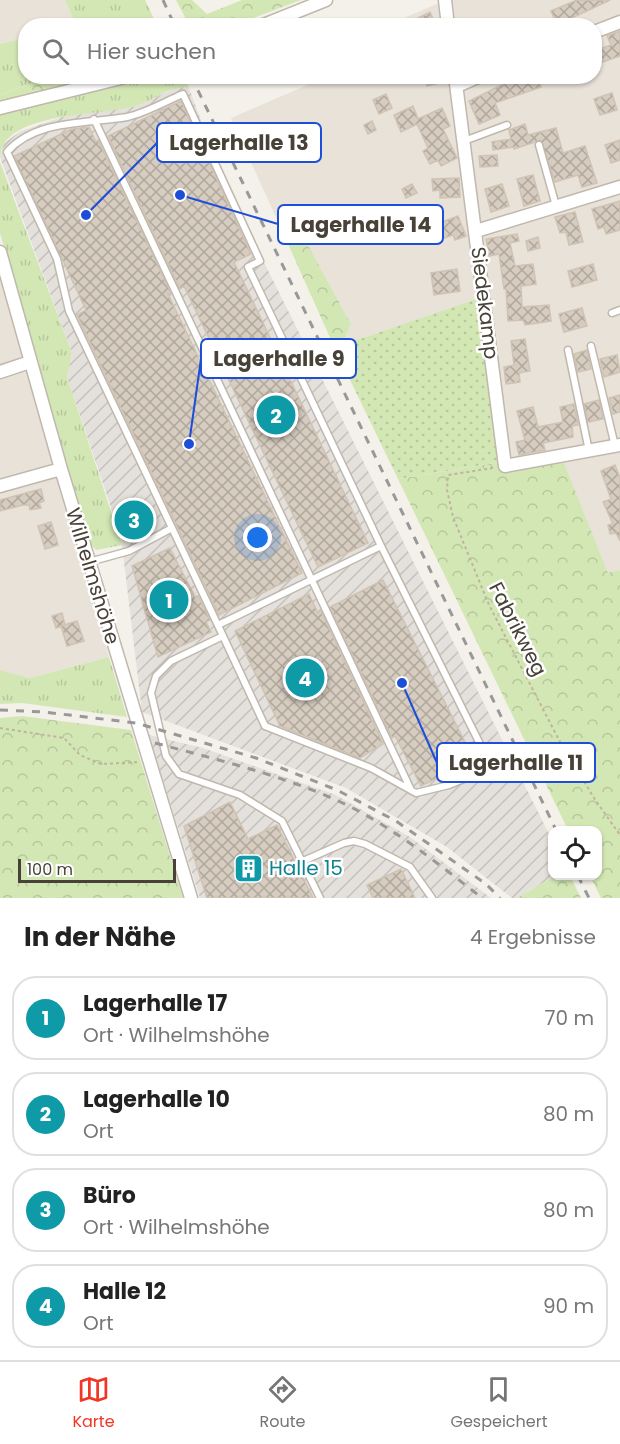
<!DOCTYPE html>
<html lang="de">
<head>
<meta charset="utf-8">
<style>
  :root { --surface:#fff; --page:#f6f6f6; --text:#222; --muted:#767676; --line:#e0e0e0; --accent:#f13624 }
  body { margin:0; font-family:Poppins,sans-serif; background:var(--page); color:var(--text) }
  .controls { position:absolute; right:18px; bottom:18px; display:grid; overflow:hidden; border-radius:12px; box-shadow:0 2px 4px #0004 }
  .controls button { width:54px; height:54px; display:grid; place-items:center; padding:0; border:0; border-bottom:2px solid var(--line); background:var(--surface); color:var(--text); font:30px sans-serif }
  .scale { position:absolute; left:18px; bottom:15px; width:158px; box-sizing:border-box; padding-left:6px; border:3px solid #484138; border-top:0; font-size:16px; line-height:21px; white-space:nowrap; color:#484138; -webkit-text-stroke:4px #fff; paint-order:stroke }
  .you { position:absolute; left:258px; top:538px; width:21px; height:21px; margin:-15px; border:4px solid #fff; border-radius:50%; background:#1a73e8; box-shadow:0 0 0 9px #1a73e833 }
  .badge { display:grid; place-items:center; width:39px; height:39px; border-radius:50%; background:var(--accent); color:#fff; font-size:20px; font-weight:700 }
  .pin { position:absolute; translate:-50% -50%; border:3px solid #fff; box-shadow:0 2px 6px #0006 }
  .list { margin:0; padding:0; list-style:none }
  h2 { display:flex; justify-content:space-between; align-items:center; height:78px; margin:0; padding:0 24px; font-size:26px }
  h2 small { font-size:20px; font-weight:400; color:var(--muted) }
  .list li { display:grid; grid-template-columns:39px 1fr auto; gap:18px; align-items:center; box-sizing:border-box; height:84px; margin:0 12px 12px; padding:0 12px; border:2px solid var(--line); border-radius:24px }
  .list b { display:block; font-size:22px; white-space:nowrap }
  .list p { margin:0; font-size:20px; white-space:nowrap; color:var(--muted) }
  .list em { font-size:20px; font-style:normal; color:var(--muted) }
  .icon { flex:none; width:33px; height:33px; fill:none; stroke:currentColor; stroke-width:2; stroke-linecap:round; stroke-linejoin:round }
  .map { position:relative; flex:none; width:620px; height:898px; overflow:hidden }
  .search { position:absolute; background:var(--surface); box-shadow:0 2px 4px #0004; left:18px; right:18px; top:18px; height:66px; display:flex; align-items:center; gap:15px; box-sizing:border-box; padding:0 21px; border-radius:24px; color:var(--muted); font-size:22px }
  .sheet { height:462px; background:var(--surface) }
  nav { display:flex; justify-content:space-around; align-items:center; box-sizing:border-box; height:84px; border-top:2px solid var(--line); background:var(--surface); font-size:16px; color:var(--muted) }
  nav a { display:grid; justify-items:center; gap:3px }
  nav .on { color:var(--accent) }
  .map>svg:first-child { display:block }
  .residential { fill:#e8e2d8 }
  .industrial { fill:url(#industrial-furrows) }
  .grass { fill:url(#grass-tufts) }
  .forest { fill:url(#forest-crowns) }
  .park { fill:url(#park-dots) }
  .building { fill:url(#building-cross-hatch); stroke:#d0c3b3; stroke-width:1.5 }
  .lines { fill:none; stroke-linecap:round; stroke-linejoin:round }
  .lane-casing { stroke:#c0b8ad; stroke-width:9 }
  .street-casing { stroke:#c0b8ad; stroke-width:15 }
  .path { stroke:#c1b39e; stroke-width:2; stroke-dasharray:3 3; stroke-linecap:butt }
  .lane { stroke:#fff; stroke-width:6 }
  .street { stroke:#fff; stroke-width:12 }
  .rail { stroke:#989898; stroke-width:3; stroke-dasharray:8 8; stroke-linecap:butt }
  .labels { text-anchor:middle; stroke-width:5; stroke-linejoin:round; paint-order:stroke }
  .street-label { font-size:20px; fill:#484138; stroke:#fff }
  .culture-label { font-size:20px; fill:#0d838f; stroke:#fff; text-anchor:start }
  .leader { fill:none; stroke:#1d4ed8; stroke-width:2 }
  .callout-dot { fill:#1d4ed8; stroke:#fff; stroke-width:2 }
  .callout { fill:#fff; stroke:#1d4ed8; stroke-width:2 }
  .callout-label { font-size:21px; text-anchor:middle; font-weight:bold; fill:#484138 }
</style>
</head>
<body>
<div class="map">
<svg width="620" height="898" viewBox="0 0 620 898">
  <defs>
    <pattern id="industrial-furrows" width="10" height="10" patternUnits="userSpaceOnUse" patternTransform="scale(1.5)"><rect width="10" height="10" fill="#e4e0db"/><path d="M-1 1l2-2M0 10L10 0M9 11l2-2" fill="none" stroke="#c5c1bd"/></pattern>
    <pattern id="grass-tufts" width="24" height="20" patternUnits="userSpaceOnUse" patternTransform="scale(1.5)"><rect width="24" height="20" fill="#d3e7b5"/><path d="M3 7l-1-3M5 7V3M7 7l1-3M15 17l-1-3M17 17v-4M19 17l1-3" fill="none" stroke="#b7c79c"/></pattern>
    <pattern id="forest-crowns" width="20" height="18" patternUnits="userSpaceOnUse" patternTransform="scale(1.5)"><rect width="20" height="18" fill="#d3e7b5"/><path d="M2 6a3 3 0 1 1 6 0M12 15a3 3 0 1 1 6 0" fill="none" stroke="#b7c79c"/></pattern>
    <pattern id="park-dots" width="8" height="8" patternUnits="userSpaceOnUse" patternTransform="scale(1.5)"><rect width="8" height="8" fill="#d3e7b5"/><path d="M2 2h.1M6 6h.1" fill="none" stroke="#b7c79c" stroke-width="1.8" stroke-linecap="round"/></pattern>
    <pattern id="building-cross-hatch" width="8" height="8" patternUnits="userSpaceOnUse" patternTransform="scale(1.5)"><rect width="8" height="8" fill="#d6ccc0"/><path d="M0 0l8 8M0 8l8-8" fill="none" stroke="#b0a79d"/></pattern>
  </defs>
  <rect width="100%" height="100%" fill="#f4f1ea"/>
  <path class="residential" d="M0,0H65L76,25L26,26L25,38L0,44Z
    M446,0H620V570L608,574L564,464L500,470L479,298L342,345L351,324L297,225L279,224L231,118L326,77L594,76V26L388,25Z
    M0,272L109,657L30,678L0,670Z"/>
  <path class="industrial" d="M179,86L189,88L222,178L552,840V876H555L517,898H512L447,847L346,788L142,712L121,537L67,377L72,353L0,157L4,143L21,131L71,114L137,106Z
    M149,735L203,748L336,795L410,837L491,898H200Z"/>
  <path class="grass" d="M65,0H145L157,25H76Z
    M25,38L26,76L47,77L0,95V44Z
    M152,77H185L189,88C170,85 156,99 139,105C108,115 23,112 4,144C2,147 1,153 0,157V112Z
    M0,162L72,353L67,377L122,545L96,550L89,542L0,233Z
    M109,657L127,717L22,703L0,704V670L30,678Z"/>
  <path class="forest" d="M176,0H192L207,14L242,0H301L235,25H189Z
    M47,77H105L0,101V95Z
    M279,224L297,225L351,324L342,345L336,351Z
    M500,462L501,470L564,463L608,573L620,570V898H601L590,876H598V830H568L398,479Z
    M22,716L131,730L183,898H0V718Z
    M555,876H570L581,898H517Z"/>
  <path class="park" d="M479,298L500,462L398,479L336,351L342,345Z"/>
  <path class="building" d="M577,0H610L557,25L551,11Z
    M430,12L436,26H422L418,18Z
    M620,31V56L594,65V51L611,45L607,36Z
    M425,76H447V81L427,86Z
    M520,76H537L541,87L495,103L500,115L479,124L469,101Z
    M612,93L617,110L600,115L594,99Z
    M386,94L392,108L379,114L373,100Z
    M181,101L251,254L234,262L368,543L318,567L184,286L180,289L108,136Z
    M413,106L418,119L442,108L450,126L443,129L457,158L441,166L438,160L430,164L423,151L428,148L417,124L401,132L394,115Z
    M372,121L376,130L368,134L364,125Z
    M525,124L528,135L556,128L563,153L585,146L597,183L582,187L578,175L555,182L541,140L514,149V147L493,150L492,142L511,139L509,130Z
    M89,127L96,142L98,140L171,293L168,294L302,573L219,615L77,315L86,310L14,156L72,129Z
    M620,140V160L611,163L605,145Z
    M497,155L498,166L480,167L479,156Z
    M533,175L540,201L524,206L517,179Z
    M459,178L460,197L440,198V190L433,191L432,179Z
    M412,184L417,193L406,198L402,189Z
    M502,184L509,206L491,212L485,189Z
    M620,201V230L606,234L604,227L598,229L592,209Z
    M575,212L583,242L569,245L566,232L560,233L555,217Z
    M458,216L466,236L455,240L453,235L436,241L434,225Z
    M517,234L519,241L510,243L515,266L533,264L536,284L521,286L522,307L549,305L551,321L525,325L523,320L508,321L506,289H504L499,254L489,256L486,239Z
    M538,237L540,248L528,251L526,241Z
    M593,264L597,280L572,287L568,271Z
    M457,269L460,291L434,295L431,273Z
    M582,308L587,326L564,332L559,314Z
    M525,339L530,371L519,373L520,382L506,384L504,367L514,365L511,341Z
    M587,350L591,369L578,372L574,354Z
    M617,355L620,372L604,377L600,359Z
    M620,395V412L613,414L609,398Z
    M599,400L603,419L588,422L584,404Z
    M574,404L578,425L572,426L573,437L543,443L545,450L519,455L516,442L525,440L517,411L533,407L538,427L563,422L560,407Z
    M615,465L620,478V541L616,533L610,534L608,525L613,524L603,502L611,499L601,471Z
    M41,489L44,501L39,503L41,508L30,510L29,505H23L0,511V500Z
    M143,506L151,523L125,535L117,518Z
    M51,522L58,545L45,549L38,526Z
    M170,548L195,597L198,596L210,620L206,622L211,632L158,657L132,566Z
    M383,580L474,760L421,786L395,736L392,738L330,607Z
    M309,594L318,613L321,611L383,744L360,758L280,726L235,631Z
    M62,613L65,625L56,628L52,616Z
    M77,621L84,641L67,646L61,626Z
    M230,802L248,839L277,825L313,898H207L184,826Z
    M401,869L415,898H373L367,885Z"/>
  <g class="lines">
    <defs>
      <path id="lane" d="M94,119L411,790
        M464,141L507,125
        M539,145L556,206
        M612,313L620,310
        M591,346L615,446
        M568,350L589,451
        M172,528L69,311L57,259L7,152C36,119 87,124 127,117C146,113 166,101 183,94L260,261L248,267L381,546L218,625
        M89,562L129,551L172,528L223,636L171,661L156,676L151,693L166,756L179,774L240,795L282,821L320,898
        M223,636L265,726L371,768L416,793L449,785L483,771L485,754L381,546
        M303,861L344,843L354,841L365,844L410,867L432,898"/>
      <path id="street" d="M445,0L448,26
        M261,26L326,0
        M594,32L620,22
        M455,76L505,466L620,445
        M457,86L480,76
        M0,108L129,76
        M476,231L620,187
        M0,252L61,469L191,898
        M0,372L30,362
        M0,486L61,469"/>
    </defs>
    <use href="#lane" class="lane-casing"/>
    <use href="#street" class="street-casing"/>
    <path class="path" d="M493,468L448,475L447,490L453,517L489,605L559,740L594,798L620,835
      M0,728L64,738L80,755L101,764L140,762"/>
    <use href="#lane" class="lane"/>
    <use href="#street" class="street"/>
    <path class="rail" d="M163,0L175,26
      M191,76L556,830
      M0,710L44,712L136,723L256,758L337,790L396,821L486,884L500,898
      M155,743C215,759 277,774 334,799C388,823 436,862 482,898
      M578,876L589,898"/>
  </g>
  <defs>
    <symbol id="building-square" viewBox="-11 -11 22 22"><rect x="-9" y="-9" width="18" height="18" rx="4" fill="#0f9aa8" stroke="#fff"/><path d="M-4-6H4V6H1V3H-1V6H-4ZM-2.5-4.3h1.7v1.8h-1.7ZM.8-4.3h1.7v1.8H.8ZM-2.5-1h1.7V.8h-1.7ZM.8-1h1.7V.8H.8Z" fill="#fff"/></symbol>
  </defs>
  <g fill-rule="evenodd">
    <use href="#building-square" x="232" y="852" width="33" height="33"/>
  </g>
  <g class="labels">
    <g class="street-label">
      <text transform="translate(485 303) rotate(83)" y="7">Siedekamp</text>
      <text transform="translate(93 576) rotate(73)" y="7">Wilhelmshöhe</text>
      <text transform="translate(518 629) rotate(63)" y="7">Fabrikweg</text>
    </g>
    <g class="culture-label">
      <text x="269" y="875">Halle 15</text>
    </g>
  </g>
  <path class="leader" d="M86 215L157 143M180 195L278 224M189 444L201 359M402 683L437 763"/>
  <g class="callout-dot">
    <circle cx="86" cy="215" r="6"/>
    <circle cx="180" cy="195" r="6"/>
    <circle cx="189" cy="444" r="6"/>
    <circle cx="402" cy="683" r="6"/>
  </g>
  <g class="callout">
    <rect x="157" y="123" width="164" height="39" rx="6"/>
    <rect x="278" y="205" width="165" height="39" rx="6"/>
    <rect x="201" y="339" width="155" height="39" rx="6"/>
    <rect x="437" y="743" width="158" height="39" rx="6"/>
  </g>
  <g class="callout-label">
    <text x="239" y="150">Lagerhalle 13</text>
    <text x="361" y="232">Lagerhalle 14</text>
    <text x="279" y="366">Lagerhalle 9</text>
    <text x="516" y="770">Lagerhalle 11</text>
  </g>
</svg>
<div class="controls">
<button><svg class="icon" aria-label="locate" viewBox="0 0 24 24"><circle cx="12" cy="12" r="6"/><path d="M12 2v4M12 18v4M2 12h4M18 12h4"/></svg></button>
</div>
<div class="scale">100 m</div>
<div class="you"></div>
<div class="pin badge" style="left:169px;top:600px;background:#0f9aa8">1</div>
<div class="pin badge" style="left:276px;top:415px;background:#0f9aa8">2</div>
<div class="pin badge" style="left:134px;top:520px;background:#0f9aa8">3</div>
<div class="pin badge" style="left:305px;top:678px;background:#0f9aa8">4</div>
<div class="search"><svg class="icon" aria-label="search" viewBox="0 0 24 24"><circle cx="10" cy="10" r="6"/><path d="M15 15l6 6"/></svg>Hier suchen</div>
</div>
<section class="sheet">
<h2>In der Nähe<small>4 Ergebnisse</small></h2>
<ul class="list">
<li><span class="badge" style="background:#0f9aa8">1</span><div><b>Lagerhalle 17</b><p>Ort · Wilhelmshöhe</p></div><em>70 m</em></li>
<li><span class="badge" style="background:#0f9aa8">2</span><div><b>Lagerhalle 10</b><p>Ort</p></div><em>80 m</em></li>
<li><span class="badge" style="background:#0f9aa8">3</span><div><b>Büro</b><p>Ort · Wilhelmshöhe</p></div><em>80 m</em></li>
<li><span class="badge" style="background:#0f9aa8">4</span><div><b>Halle 12</b><p>Ort</p></div><em>90 m</em></li>
</ul>
</section>
<nav>
<a class="on"><svg class="icon" aria-label="map" viewBox="0 0 24 24"><path d="M3 6l6-2 6 2 6-2v14l-6 2-6-2-6 2zM9 4v14M15 6v14"/></svg>Karte</a>
<a><svg class="icon" aria-label="directions" viewBox="0 0 24 24"><path d="M12 3l9 9-9 9-9-9zM9 14v-3h6M13 9l2 2-2 2"/></svg>Route</a>
<a><svg class="icon" aria-label="saved" viewBox="0 0 24 24"><path d="M7 4h10v16l-5-4-5 4z"/></svg>Gespeichert</a>
</nav>
</body>
</html>
